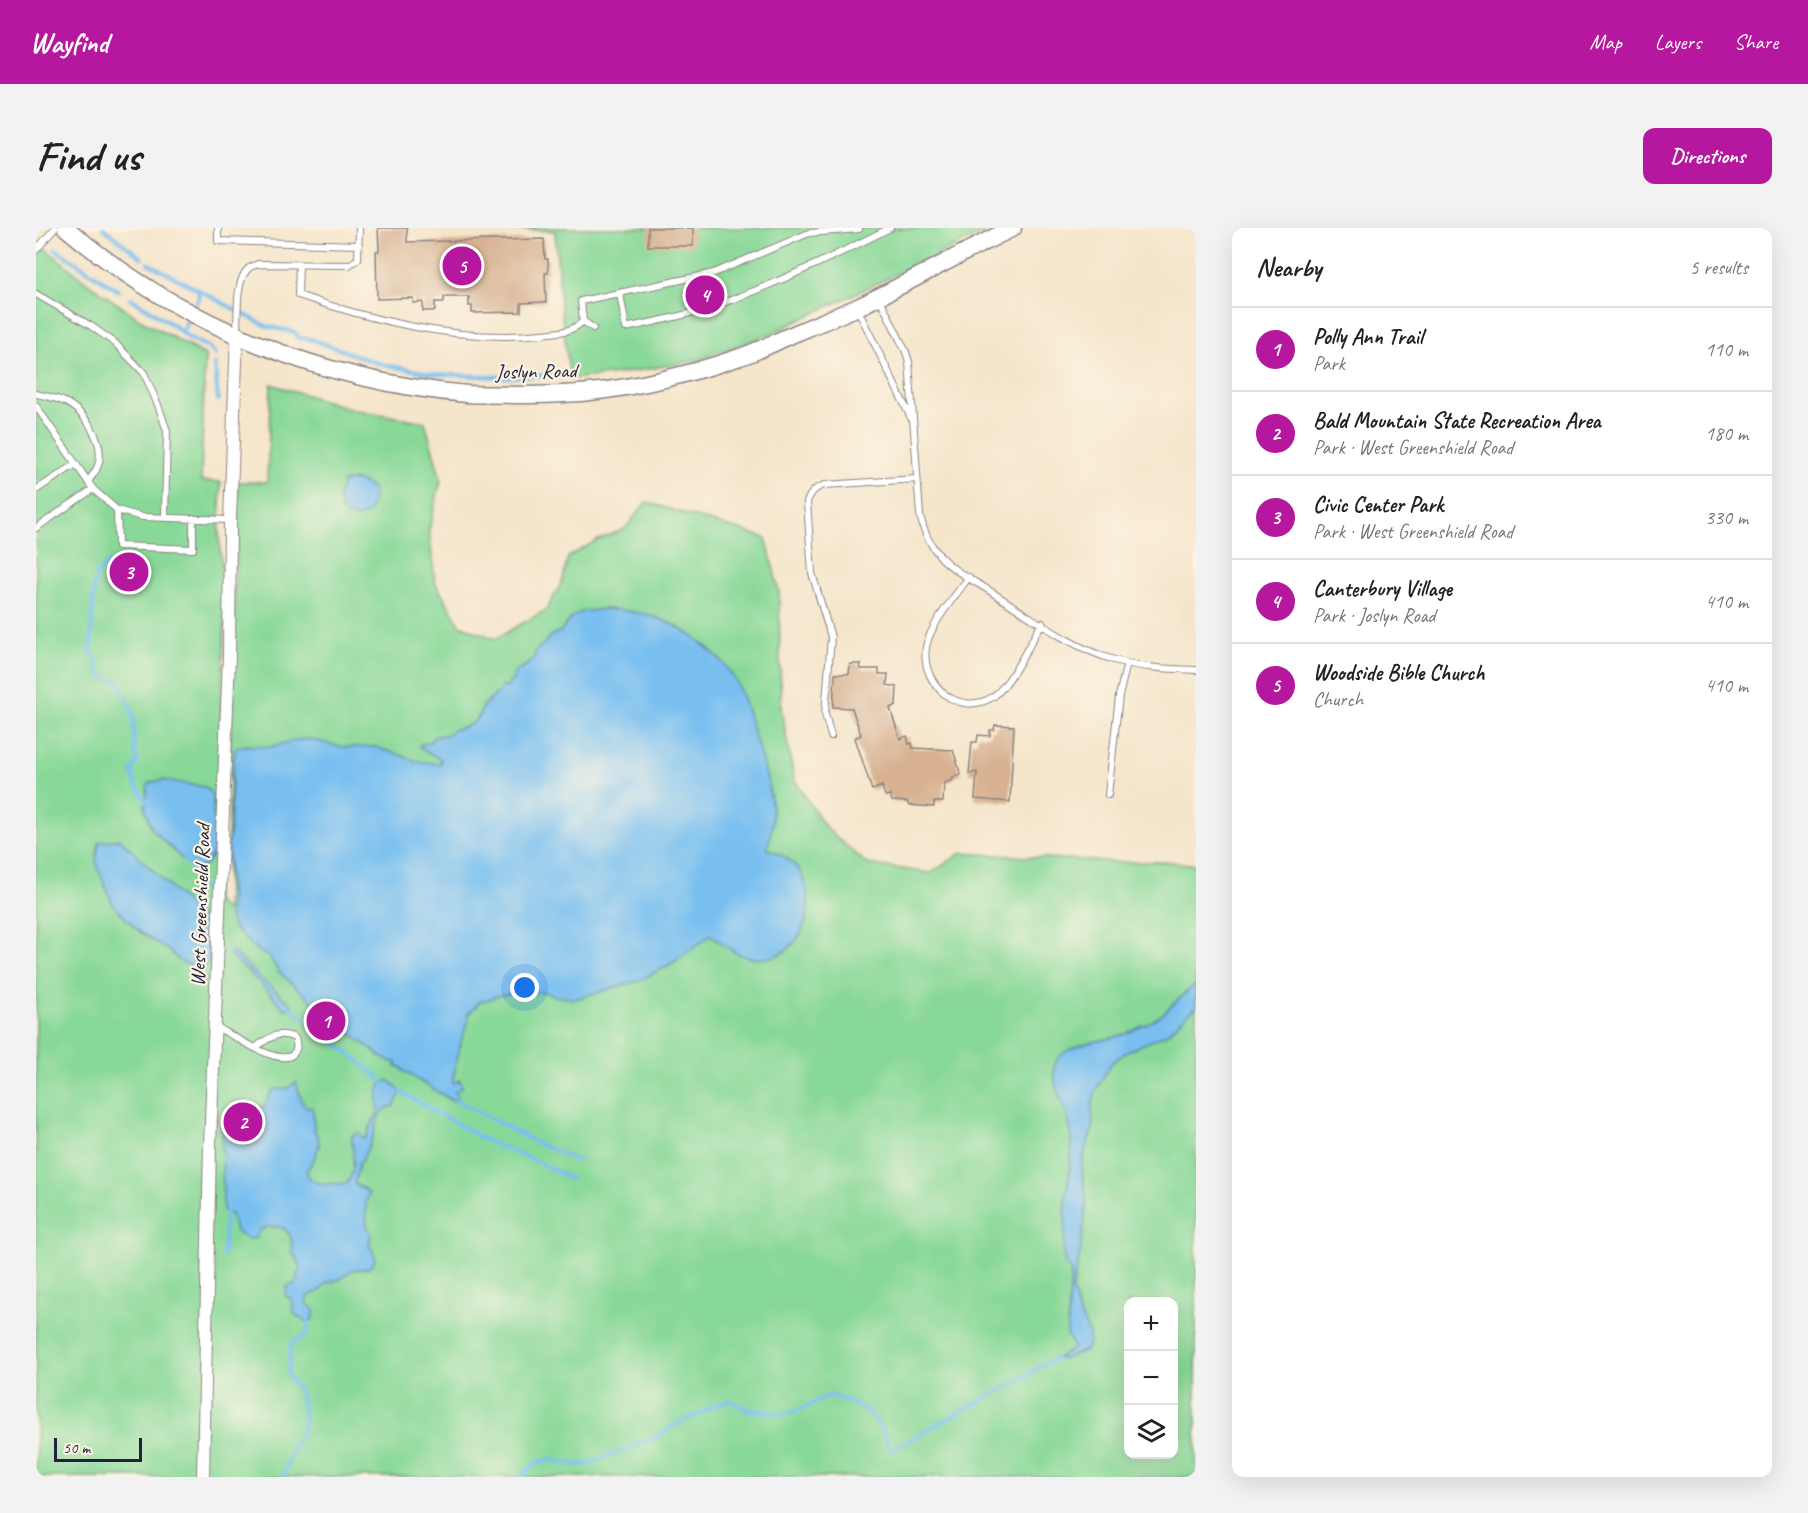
<!DOCTYPE html>
<html lang="en">
<head>
<meta charset="utf-8">
<style>
  :root { --surface:#fff; --page:#f2f2f2; --text:#222; --muted:#767676; --line:#e0e0e0; --accent:#b5179e }
  body { margin:0; font-family:Caveat,sans-serif; background:var(--page); color:var(--text) }
  .controls { position:absolute; right:18px; bottom:18px; display:grid; overflow:hidden; border-radius:12px; box-shadow:0 6px 24px #0002 }
  .controls button { width:54px; height:54px; display:grid; place-items:center; padding:0; border:0; border-bottom:2px solid var(--line); background:var(--surface); color:var(--text); font:30px sans-serif }
  .scale { position:absolute; left:18px; bottom:15px; width:88px; box-sizing:border-box; padding-left:6px; border:3px solid #22223b; border-top:0; font-size:16px; line-height:21px; white-space:nowrap; color:#22223b; -webkit-text-stroke:4px #fcf5e5; paint-order:stroke }
  .you { position:absolute; left:489px; top:760px; width:21px; height:21px; margin:-15px; border:4px solid #fff; border-radius:50%; background:#1a73e8; box-shadow:0 0 0 9px #1a73e833 }
  .badge { display:grid; place-items:center; width:39px; height:39px; border-radius:50%; background:var(--accent); color:#fff; font-size:20px; font-weight:700 }
  .pin { position:absolute; translate:-50% -50%; border:3px solid #fff; box-shadow:0 2px 6px #0006 }
  .list { margin:0; padding:0; list-style:none }
  h2 { display:flex; justify-content:space-between; align-items:center; height:78px; margin:0; padding:0 24px; font-size:26px }
  h2 small { font-size:20px; font-weight:400; color:var(--muted) }
  .list li { display:grid; grid-template-columns:39px 1fr auto; gap:18px; align-items:center; box-sizing:border-box; height:84px; padding:0 24px; border-top:2px solid var(--line) }
  .list b { display:block; font-size:22px; white-space:nowrap }
  .list p { margin:0; font-size:20px; white-space:nowrap; color:var(--muted) }
  .list em { font-size:20px; font-style:normal; color:var(--muted) }
  .icon { flex:none; width:33px; height:33px; fill:none; stroke:currentColor; stroke-width:2; stroke-linecap:round; stroke-linejoin:round }
  .map { position:relative; flex:none; width:1160px; height:1249px; overflow:hidden; border-radius:12px }
  header { display:flex; align-items:center; gap:36px; box-sizing:border-box; height:84px; padding:0 30px; background:var(--accent); color:#fff }
  header strong { font-size:28px }
  nav { display:flex; gap:33px; margin-inline-start:auto; font-size:21px }
  .intro { display:flex; align-items:center; justify-content:space-between; box-sizing:border-box; height:144px; padding:0 36px }
  h1 { margin:0; font-size:42px }
  .button { padding:15px 27px; border-radius:12px; background:var(--accent); color:#fff; font-size:21px; font-weight:700 }
  main { display:flex; gap:36px; padding:0 36px }
  aside { flex:1; background:var(--surface); border-radius:12px; box-shadow:0 6px 24px #0002 }
  .map>svg:first-child { display:block }
  .green { fill:#88d898; stroke:#557d6a; stroke-width:1.5; fill-rule:evenodd }
  .water { fill:#78bff0; stroke:#4d7096; stroke-width:1.5 }
  .lines { fill:none; stroke-linecap:round; stroke-linejoin:round }
  .stream { stroke:#78bff0; stroke-width:4 }
  .building { fill:#d7b191 }
  .lane-casing { stroke:#8c8482; stroke-width:8 }
  .street-casing { stroke:#8c8482; stroke-width:14 }
  .secondary-casing { stroke:#8c8482; stroke-width:19 }
  .lane { stroke:#fff; stroke-width:6 }
  .street { stroke:#fff; stroke-width:12 }
  .secondary { stroke:#fff; stroke-width:16 }
  .labels { text-anchor:middle; stroke-width:4.5; stroke-linejoin:round; paint-order:stroke }
  .street-label { font-size:21px; fill:#22223b; stroke:#fcf5e5 }
</style>
</head>
<body>
<header>
<strong>Wayfind</strong>
<nav><a>Map</a><a>Layers</a><a>Share</a></nav>
</header>
<div class="intro"><h1>Find us</h1><a class="button">Directions</a></div>
<main>
<div class="map">
<svg width="1160" height="1249" viewBox="0 0 1160 1249">
  <rect width="100%" height="100%" fill="#fcf5e5"/>
  <filter id="ink" filterUnits="userSpaceOnUse"><feTurbulence type="fractalNoise" baseFrequency=".0167" numOctaves="2"/><feDisplacementMap in="SourceGraphic" scale="12" xChannelSelector="R" yChannelSelector="G"/><feConvolveMatrix kernelMatrix="1 2 1 2 8 2 1 2 1" color-interpolation-filters="sRGB"/></filter>
  <filter id="wash" filterUnits="userSpaceOnUse"><feTurbulence type="fractalNoise" baseFrequency=".008" numOctaves="4" result="noise"/><feDisplacementMap in="SourceGraphic" scale="24" xChannelSelector="R" yChannelSelector="G"/><feGaussianBlur stdDeviation="1.35" result="paint"/><feColorMatrix in="noise" values="0 0 0 0 0 0 0 0 0 0 0 0 0 0 0 0 0 1.4 0 .05"/><feComposite in="paint" operator="in"/></filter>
  <g filter="url(#wash)">
    <rect width="100%" height="100%" fill="#f5e5ca"/>
    <path class="green" d="M427,0H958L730,108L658,133L582,146L534,151L525,79L519,3Z
      M0,13L53,56L105,92L169,127L165,253L185,254L183,307L189,382L179,672L190,683L202,254H231L235,156L315,181L389,194L405,252L393,302L399,354L424,397L459,411L510,382L526,354L532,329L562,312L589,301L610,274L730,310L743,364L745,480L758,551L790,600L831,636L895,645L925,625L1082,634H1138L1160,637V1249H0ZM1092,1074H1138V1226H1092Z"/>
    <path class="water" d="M318,252C340,257 341,265 333,285L322,290L312,288L306,282L302,269L307,254Z
      M568,381C583,382 598,383 613,387C646,397 686,425 701,456C709,472 714,495 720,513C728,538 738,571 736,598C735,605 733,613 731,620C742,625 755,631 762,641C788,680 762,741 711,729C698,726 686,715 675,707L635,736L605,752L539,771L519,768L509,764L481,765L461,768L451,772L445,773L432,786V794L425,813L417,850V855L424,852L426,859L419,864L421,870L417,873L366,842V839H360L361,834H356L347,830L292,788L243,744L233,728L222,723L196,699L193,688L194,672L192,612L194,608L196,549L199,522L201,519L212,517L233,519L261,512L273,511L306,519H340L381,533L404,536L405,531L387,522L383,518L385,516L393,515L398,509L412,506L417,502L431,498L437,495L444,487L447,478L464,463L466,458L470,460L472,458V455L476,453L479,443L491,437L498,430L499,424L517,406L524,404L536,389L546,384Z
      M127,552L169,559L177,567L178,624L172,634L166,639L159,640L147,632L116,601L109,581L112,557L115,554Z
      M84,611L156,680L174,700L173,736L165,740L147,735L129,720L105,705L89,690L77,676L65,648L60,634L63,614Z
      M195,722L223,749L257,778L256,780L249,781C231,763 215,744 195,729Z
      M1160,757V779L1130,806L1094,822L1076,834L1059,864L1056,877L1057,900L1050,919L1046,936L1047,951L1050,966V981L1044,1025L1036,1062C1041,1070 1039,1078 1043,1085C1049,1097 1058,1108 1050,1122L1028,1131H1020L1038,1120L1031,1106L1035,1046V1043L1029,1036L1027,1027C1030,1009 1029,990 1030,972C1032,946 1039,919 1033,894C1029,879 1011,847 1021,832C1033,814 1070,814 1089,806C1100,801 1115,795 1125,787C1138,777 1146,766 1160,757Z
      M352,852L361,859L365,864L358,878C340,881 342,896 336,911C333,918 329,925 326,933L323,935C322,943 319,949 319,956L330,962L333,966L330,975V986L331,998L335,1006L333,1018C340,1027 342,1031 333,1040L316,1042L305,1051L291,1055L283,1063L272,1068L270,1075L278,1081V1087L276,1092L268,1093L258,1085L256,1072L250,1068L251,1059L261,1054V1046L265,1040C264,1033 260,1030 256,1024C254,1020 257,1015 255,1010C251,999 242,998 232,999C225,1000 221,1003 220,1010L211,1011L199,1003L195,986L187,983L186,890L200,888L219,879L227,880L237,862L252,860L260,854L266,874L269,878L277,880L278,902L282,908L283,918L279,929L270,944C277,960 296,956 311,955C322,939 316,925 316,907L323,905L327,910H330C333,902 338,891 342,885C343,872 337,859 352,852Z"/>
    <g class="lines">
      <path class="stream" d="M67,0L106,30
        M19,21L83,63
        M112,35L230,98L258,104L260,105L262,110L275,111L344,136L399,146L469,149L527,146
        M94,70C113,82 132,92 149,107C158,115 175,116 179,127
        M157,81L163,68L162,63
        M146,103L154,88
        M179,136L182,172
        M72,335L61,346L58,358L54,424L61,431L64,448L83,454L97,486L99,526L102,532L96,543L100,558L112,575
        M149,631L175,672
        M191,723L194,724
        M256,780L340,847L347,855
        M365,864L453,914L502,934L535,951
        M420,872L503,916L542,933
        M187,1028L190,984
        M247,1249L255,1224L267,1200L268,1194L266,1172L261,1160L253,1150L252,1143L255,1116C266,1109 273,1109 272,1093
        M486,1249C511,1216 525,1242 555,1235L621,1209L639,1197L692,1172C699,1174 704,1179 710,1181C723,1185 733,1181 745,1187L760,1183L795,1167C805,1171 817,1174 826,1180C840,1188 850,1209 855,1223C895,1199 936,1178 976,1156C992,1148 1004,1136 1020,1131"/>
    </g>
    <g id="blocks">
      <path class="building" d="M342,0H371V14L508,11L509,31H512V45H509L510,74L485,75V84L436,85V78H433V69H408V74H399V83H387V74L377,75V70L341,71L340,23H343Z
        M612,0H657V18H612Z
        M814,436H825L824,441H843V446H852L851,457L861,459L860,477L854,480L864,511L871,508L873,516L876,515L877,520L917,522L925,547L917,549V552L908,555L907,574H898V579L872,577V574L856,573L854,567L849,568L846,558L836,562L819,510L825,507L816,480L797,479L799,446H813Z
        M959,497L978,498L974,574L939,571L941,544L933,546L936,514H941L942,507L954,508V502H958Z"/>
    </g>
  </g>
  <g filter="url(#ink)">
    <use href="#blocks" fill-opacity="0" stroke="#8c8482" stroke-width="1.5"/>
    <g class="lines">
      <defs>
        <path id="lane" d="M182,0V13L323,17
          M0,22L19,0
          M263,37L262,67C337,93 426,115 505,106C521,104 536,105 547,93L557,100
          M0,66L55,98L79,115L108,145L122,177L131,203L129,289
          M584,66L590,100C622,93 654,87 684,76C743,55 799,28 854,0
          M843,69L870,124L873,134L884,287C887,302 893,316 904,328C918,344 939,353 957,365C995,389 1034,419 1078,432C1105,440 1132,441 1160,442
          M821,80L875,190
          M547,93L545,73L678,45L773,5L823,1
          M201,104C202,87 199,51 213,40C216,38 219,37 222,36L313,37L322,31L323,0
          M0,166C10,168 22,170 31,175C52,187 72,219 60,242C58,246 54,250 52,254
          M0,178L57,261L81,282L106,289L194,292
          M0,262L40,236
          M81,282L82,318L157,321V290
          M0,300L57,261
          M933,349C919,368 894,397 890,419C884,457 924,491 958,468C975,455 994,415 1006,395
          M795,508L789,486L795,409L776,345L771,274C775,264 779,260 789,257L881,251
          M1072,567L1083,468L1091,435
          M179,798C194,806 242,838 256,827C262,822 261,817 259,810C242,802 232,810 219,820"/>
        <path id="street" d="M167,1249L174,918L193,428L194,292L201,107"/>
        <path id="secondary" d="M30,0C143,96 283,153 431,166C446,167 462,166 477,167C503,167 528,167 554,164C603,159 657,145 704,129C723,123 741,113 760,105C781,96 801,88 822,79C874,54 925,25 977,0"/>
      </defs>
      <use href="#lane" class="lane-casing"/>
      <use href="#street" class="street-casing"/>
      <use href="#secondary" class="secondary-casing"/>
      <use href="#lane" class="lane"/>
      <use href="#street" class="street"/>
      <use href="#secondary" class="secondary"/>
    </g>
  </g>
  <g class="labels">
    <g class="street-label">
      <text transform="translate(500 143) rotate(-1)" y="7">Joslyn Road</text>
      <text transform="translate(164 677) rotate(-88)" y="7">West Greenshield Road</text>
    </g>
  </g>
</svg>
<div class="controls">
<button>+</button>
<button>−</button>
<button><svg class="icon" aria-label="layers" viewBox="0 0 24 24"><path d="M12 4l9 5-9 5-9-5zM3 14l9 5 9-5"/></svg></button>
</div>
<div class="scale">50 m</div>
<div class="you"></div>
<div class="pin badge" style="left:290px;top:793px">1</div>
<div class="pin badge" style="left:207px;top:894px">2</div>
<div class="pin badge" style="left:93px;top:344px">3</div>
<div class="pin badge" style="left:669px;top:67px">4</div>
<div class="pin badge" style="left:426px;top:38px">5</div>
</div>
<aside>
<h2>Nearby<small>5 results</small></h2>
<ul class="list">
<li><span class="badge">1</span><div><b>Polly Ann Trail</b><p>Park</p></div><em>110 m</em></li>
<li><span class="badge">2</span><div><b>Bald Mountain State Recreation Area</b><p>Park · West Greenshield Road</p></div><em>180 m</em></li>
<li><span class="badge">3</span><div><b>Civic Center Park</b><p>Park · West Greenshield Road</p></div><em>330 m</em></li>
<li><span class="badge">4</span><div><b>Canterbury Village</b><p>Park · Joslyn Road</p></div><em>410 m</em></li>
<li><span class="badge">5</span><div><b>Woodside Bible Church</b><p>Church</p></div><em>410 m</em></li>
</ul>
</aside>
</main>
</body>
</html>
